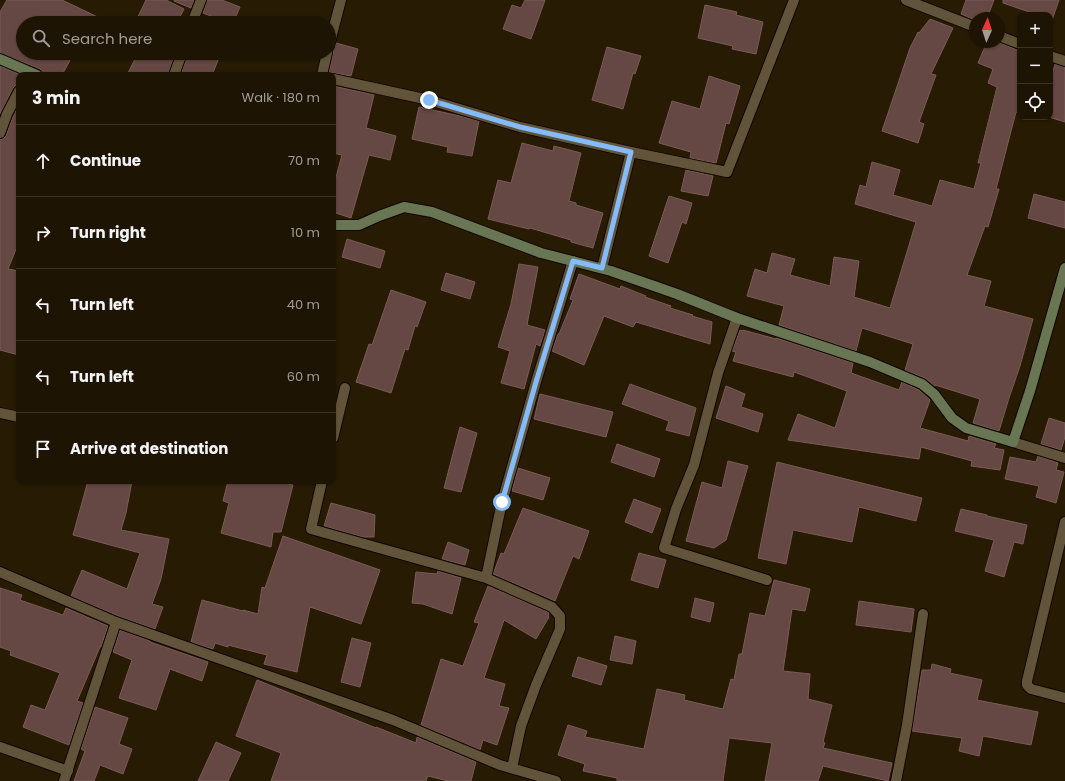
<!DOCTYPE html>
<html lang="en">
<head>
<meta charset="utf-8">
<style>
  :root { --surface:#1e1403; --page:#2b2112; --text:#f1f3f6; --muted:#a19e9a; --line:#3c3325 }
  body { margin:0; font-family:Poppins,sans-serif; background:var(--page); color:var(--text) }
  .controls { position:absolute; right:12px; top:12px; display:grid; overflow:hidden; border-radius:8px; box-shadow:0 1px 3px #0004 }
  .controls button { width:36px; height:36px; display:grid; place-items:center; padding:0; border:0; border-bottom:1px solid var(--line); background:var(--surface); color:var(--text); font:20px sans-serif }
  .compass { position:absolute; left:969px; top:12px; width:36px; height:36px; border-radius:50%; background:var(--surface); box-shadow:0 1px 3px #0004; rotate:3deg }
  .stop { position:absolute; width:12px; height:12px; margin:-9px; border:3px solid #84bcfb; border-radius:50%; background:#fff }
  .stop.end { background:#84bcfb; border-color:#fff; box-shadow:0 1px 4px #0008 }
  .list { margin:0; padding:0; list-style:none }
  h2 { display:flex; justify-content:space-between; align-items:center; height:52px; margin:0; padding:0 16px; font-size:17px }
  h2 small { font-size:13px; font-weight:400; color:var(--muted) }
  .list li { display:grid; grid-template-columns:26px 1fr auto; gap:12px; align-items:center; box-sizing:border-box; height:72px; padding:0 16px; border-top:1px solid var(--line) }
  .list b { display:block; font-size:15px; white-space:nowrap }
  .list em { font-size:13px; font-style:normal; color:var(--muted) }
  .icon { flex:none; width:22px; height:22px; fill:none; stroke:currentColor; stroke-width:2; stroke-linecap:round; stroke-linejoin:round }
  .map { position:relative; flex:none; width:1065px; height:781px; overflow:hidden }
  .search { position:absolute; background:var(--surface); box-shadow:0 1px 3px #0004; left:16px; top:16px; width:320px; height:44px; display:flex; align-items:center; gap:10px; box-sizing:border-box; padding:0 14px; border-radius:22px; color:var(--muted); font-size:15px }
  .panel { position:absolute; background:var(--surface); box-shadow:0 1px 3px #0004; left:16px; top:72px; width:320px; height:412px; border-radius:8px }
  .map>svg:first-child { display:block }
  .building { fill:#654743; stroke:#7a5b56 }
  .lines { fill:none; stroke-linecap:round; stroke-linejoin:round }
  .street-casing { stroke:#100600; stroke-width:12 }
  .secondary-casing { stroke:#100600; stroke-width:12 }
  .street { stroke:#62543b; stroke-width:10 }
  .secondary { stroke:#687654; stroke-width:10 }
  .route { stroke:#84bcfb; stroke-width:5 }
</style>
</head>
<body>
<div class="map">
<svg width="1065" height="781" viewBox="0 0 1065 781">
  <rect width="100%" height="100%" fill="#281b04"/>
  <path class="building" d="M7,0H62L104,20L102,23H23V53H74L62,75H47L43,73L40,69L0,53V12Z
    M146,0H166L184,9L177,23H135Z
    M174,0H194L191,8L174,1Z
    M207,0H222L240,7L233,23H229L203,13Z
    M525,0H545L531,39L503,29L512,5L521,8Z
    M966,0H994L987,18H975V20L961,14Z
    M1003,0H1059L1052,20L1050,19V15H1038L1003,3Z
    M705,5L737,12L736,15L763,22L756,54L732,49L733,46L698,38Z
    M930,19L953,28L931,74L936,75L919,122L924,124L918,143L882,131L910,48L918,32L919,33Z
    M987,42H997L1020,51V113L1016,112L996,189H999L988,227L985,226L967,275L991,281L984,306L1033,319L1020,366L1009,398L999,431L973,423L980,399L935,385V386L925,378L905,370L913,344L862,328L856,351L779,325L784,306L747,296L755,269L767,273L772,253L795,259L790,275L830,286L834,257L859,261L854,297L890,308L916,222L855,204L860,185L866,187L872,162L900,170L893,195L932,206L940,180L974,189L981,163H978L997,87L988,83L993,69L978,63Z
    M336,43L358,49L351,76L329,72L333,54V51Z
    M607,47L641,56L635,74L633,73L623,109L592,100Z
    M138,53H175L168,75H127Z
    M188,53H221L212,75H181Z
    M1055,64L1065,67V122L1049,117H1050V81Z
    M0,66L19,74V85H16L13,88L0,114Z
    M709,76L740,86L729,124L726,123L716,163L690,158L691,152L659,143L672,101L700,109Z
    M333,86L374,95L366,128L396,136L390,160L369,155L351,218L333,212V188L342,155L333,153Z
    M19,105V242L8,269L19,271V355L0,350V139L4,138L6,136L13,117Z
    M419,107L460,116L479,121L472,156L447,152L448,147L412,139Z
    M522,143L553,151L554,146L581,153L569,201L576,203V205L603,213L593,248L571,242V240L530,228L529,229L488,219L498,180L511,183Z
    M686,170L713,176L708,196L681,191Z
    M1034,194L1065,202V228L1028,218Z
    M669,196L692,203L686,224L682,222L668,263L649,256Z
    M347,239L385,251L380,268L342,257Z
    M519,264L538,267L527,325L545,330L540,346L536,344L524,389L501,383L510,351L498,347L511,304Z
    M446,273L475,282L470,299L441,290Z
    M579,274L620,289L621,286L646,296L645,297L671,306L670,308L693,315L692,316L712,322L710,344L636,322L633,327L604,316L584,365L552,351L558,334H559L573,300L570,299Z
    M391,290L426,302L417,327L415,326L408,350L405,349L391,393L356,382L369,344L372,345Z
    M740,330L742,331L743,330L776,339V338L853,363L851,373L899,390L902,382L919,390L930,400L920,428L968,441L969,436L996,444L994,448L1004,450L1000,470L971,466L972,461L921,447L919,459L788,440L798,414L835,428L847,391L794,372L793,377L733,361L736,352L732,351Z
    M630,384L696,408L689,436L666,430L669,421L622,404Z
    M726,386L745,394L741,407L763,414L758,432L716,418Z
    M540,394L613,412L606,437L534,419Z
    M1049,418L1065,423V437L1061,450L1041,444Z
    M460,427L477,433L461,492L444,488Z
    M617,444L660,459L654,477L611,462Z
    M1038,456L1058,463L1056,470L1064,472L1056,503L1036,497L1039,486L1005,479L1010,457L1036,462Z
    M728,461L748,466L726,540L714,548L686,541L702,482L722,488Z
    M777,462L922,498L916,521L859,507L852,542L793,530L786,564L758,558Z
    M518,468L550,478L543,500L512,491Z
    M88,481H132L126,513L121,530L169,539L161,579L152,604L163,607L155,629L118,616L71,596L82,570L127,589L140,553L73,535Z
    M228,481H278L293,485L281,532H273L271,547L221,533L229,503L223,501Z
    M634,499L661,509L652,533L625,522Z
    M331,503L375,515L374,537H363L324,526Z
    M523,508L589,531L579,559L573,556L555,601L493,574L501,553L504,554Z
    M961,509L987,515V516L1027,525L1023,544L1014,542L1004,577L985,571L994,540L955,531Z
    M283,536L380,570L361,624L310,607L297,672L264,664L267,655L228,645V647L215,643L213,649L191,642L202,600L243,611V610L258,614L262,587L265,588Z
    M448,542L469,550L465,565L442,559Z
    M639,553L666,560L658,588L631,580Z
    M438,571L461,578L452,614L423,604L412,603L416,572L437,574Z
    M774,580L810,589L805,611L792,609L783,671L810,674L808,699L832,705L823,742L825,743L823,748L892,763L888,781L823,766L818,781H765L772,743L729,738L723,781H617V778L583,771L585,764L558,755L568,725L587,731L585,737L644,749L657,689L685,695L684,700L723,709L731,679L734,680L739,654H742L750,613L765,616Z
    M488,586L548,612L549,614L548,616L549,617L536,639L504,620L484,678L505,684L499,706L509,708L497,745L483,740L480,750L421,725L441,659L463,666L479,623L474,622Z
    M0,588L22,595L20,600L63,615L66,608L108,626L101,647H100L77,701L83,703L69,745L23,727L31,705L45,710L60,673L10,655L11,651L0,647Z
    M695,598L714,603L710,622L691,617Z
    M859,601L914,609L911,632L856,625Z
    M120,630L150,641V642L208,662L202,681L170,669L156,710L119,698L132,660L113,652Z
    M615,636L636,641L632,664L610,660Z
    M352,638L371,643L360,687L341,682Z
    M578,657L607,666L601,685L572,676Z
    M932,664L951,669L950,673L982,680L977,700L1038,712L1031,745L983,736L979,756L959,751L962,738L912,731L922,670H931Z
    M257,680L376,728V727L416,743L417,737L476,762L471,781H448L428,776L426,781H271L281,753L236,736Z
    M95,707L128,718L119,744L132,749L123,774L100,765L94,781H74L85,751L81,749Z
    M216,742L241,753L228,781H198Z"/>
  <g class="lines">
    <defs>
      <path id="street" d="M906,0L975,27
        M192,23L201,0
        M999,36L1020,44
        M329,46L341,0
        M1050,56L1065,61
        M174,75L182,53
        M322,75L327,53
        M333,79L429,100L520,127L631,152L727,172L794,0
        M0,133L7,114L19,91
        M602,268L631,152
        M737,318L718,373L694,465L676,509L664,548L767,580
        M0,413L19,417
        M333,438L345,388
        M1013,442L1065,458
        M322,481L311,529L486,578L552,607L560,616V629L536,685L521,726L512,768
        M1065,522L1027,681V685L1031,689L1065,698
        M0,572L116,622L393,720L500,765L556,781
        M486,578L502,502L536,382L573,261
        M0,747L68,771
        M64,781L116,622
        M896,781L907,725L923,614"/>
      <path id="secondary" d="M0,59L37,75
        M333,225H359L379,216L404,207L432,212L541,253L611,271L677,294L737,318L870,362L922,384L934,394L952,418L966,428L1013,442L1030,391L1065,268"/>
    </defs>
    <use href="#street" class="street-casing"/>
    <use href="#secondary" class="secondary-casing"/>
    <use href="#street" class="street"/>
    <use href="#secondary" class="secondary"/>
  </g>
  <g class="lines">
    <path class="route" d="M429,100L520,127L631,152L602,268L573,261L536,382L502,502"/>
  </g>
</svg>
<div class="controls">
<button>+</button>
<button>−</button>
<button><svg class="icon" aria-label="locate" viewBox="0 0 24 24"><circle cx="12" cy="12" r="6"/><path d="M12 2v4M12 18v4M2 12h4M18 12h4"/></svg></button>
</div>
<svg class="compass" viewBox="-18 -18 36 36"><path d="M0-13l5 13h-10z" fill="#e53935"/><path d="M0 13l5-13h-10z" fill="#a19e9a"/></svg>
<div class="stop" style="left:502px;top:502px"></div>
<div class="stop end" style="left:429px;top:100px"></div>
<div class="search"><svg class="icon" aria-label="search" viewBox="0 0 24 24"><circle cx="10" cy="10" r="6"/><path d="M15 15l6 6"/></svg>Search here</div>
<section class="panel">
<h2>3 min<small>Walk · 180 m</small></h2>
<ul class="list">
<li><svg class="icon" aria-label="ahead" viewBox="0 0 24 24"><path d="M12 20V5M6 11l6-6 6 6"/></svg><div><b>Continue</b></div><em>70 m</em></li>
<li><svg class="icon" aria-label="right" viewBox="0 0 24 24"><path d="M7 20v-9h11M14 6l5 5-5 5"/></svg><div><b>Turn right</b></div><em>10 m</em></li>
<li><svg class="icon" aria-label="left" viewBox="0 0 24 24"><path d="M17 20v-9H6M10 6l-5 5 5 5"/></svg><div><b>Turn left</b></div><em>40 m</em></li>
<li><svg class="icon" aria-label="left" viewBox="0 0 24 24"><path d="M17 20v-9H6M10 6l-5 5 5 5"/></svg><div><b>Turn left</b></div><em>60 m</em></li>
<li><svg class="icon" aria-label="arrive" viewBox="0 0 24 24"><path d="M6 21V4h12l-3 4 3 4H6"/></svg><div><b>Arrive at destination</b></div></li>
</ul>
</section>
</div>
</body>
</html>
